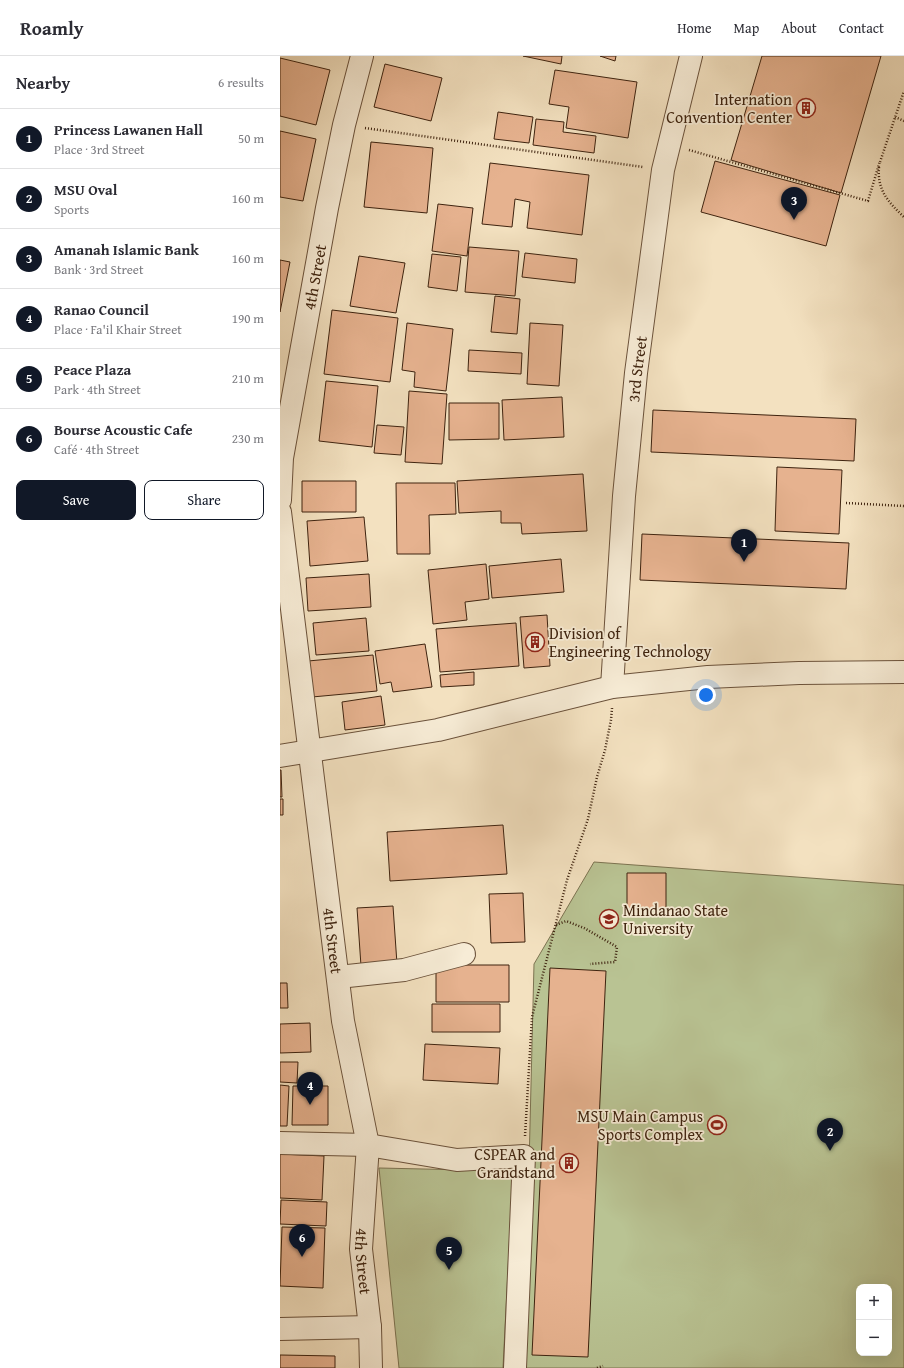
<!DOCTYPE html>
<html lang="en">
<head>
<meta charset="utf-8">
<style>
  :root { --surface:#fff; --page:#f7f7f7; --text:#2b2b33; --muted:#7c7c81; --line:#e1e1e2; --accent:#111827 }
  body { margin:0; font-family:"Gentium Book Plus",serif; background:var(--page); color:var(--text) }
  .controls { position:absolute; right:12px; bottom:12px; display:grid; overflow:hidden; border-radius:8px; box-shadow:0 4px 16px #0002 }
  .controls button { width:36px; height:36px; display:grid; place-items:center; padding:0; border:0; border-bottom:1px solid var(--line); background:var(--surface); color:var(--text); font:20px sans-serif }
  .you { position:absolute; left:426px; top:639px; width:14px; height:14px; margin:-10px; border:3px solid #fff; border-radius:50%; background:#1a73e8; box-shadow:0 0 0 6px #1a73e833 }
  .badge { display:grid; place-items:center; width:26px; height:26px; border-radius:50%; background:var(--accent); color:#fff; font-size:13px; font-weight:700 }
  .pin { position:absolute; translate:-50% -33px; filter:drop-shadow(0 1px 2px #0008) }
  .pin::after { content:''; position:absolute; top:21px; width:14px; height:12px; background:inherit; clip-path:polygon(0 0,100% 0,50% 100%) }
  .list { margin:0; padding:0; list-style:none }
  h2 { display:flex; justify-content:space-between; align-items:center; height:52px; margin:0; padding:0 16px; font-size:17px }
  h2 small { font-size:13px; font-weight:400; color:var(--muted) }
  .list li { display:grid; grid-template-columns:26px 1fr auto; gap:12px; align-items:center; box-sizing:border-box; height:60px; padding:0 16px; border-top:1px solid var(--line) }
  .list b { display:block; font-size:15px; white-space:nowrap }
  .list p { margin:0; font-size:13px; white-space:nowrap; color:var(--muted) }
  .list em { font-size:13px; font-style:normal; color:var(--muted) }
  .actions { display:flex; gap:8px; padding:12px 16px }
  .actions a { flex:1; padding:9px 0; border:1px solid var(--accent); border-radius:8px; text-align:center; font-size:14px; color:var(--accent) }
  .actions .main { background:var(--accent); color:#fff }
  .map { position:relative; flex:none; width:624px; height:1312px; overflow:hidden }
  header { display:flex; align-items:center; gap:24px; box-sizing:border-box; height:56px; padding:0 20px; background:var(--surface); border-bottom:1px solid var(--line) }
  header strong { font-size:19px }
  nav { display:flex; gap:22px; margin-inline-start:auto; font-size:14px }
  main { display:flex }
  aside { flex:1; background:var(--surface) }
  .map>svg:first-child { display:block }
  .green { fill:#b9c393; stroke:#7c7351; fill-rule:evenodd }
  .building { fill:#e6b28f; stroke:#3e230f }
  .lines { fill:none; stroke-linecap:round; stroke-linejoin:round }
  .minor-casing { stroke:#6b523b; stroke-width:24 }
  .path { stroke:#3e230f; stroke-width:2.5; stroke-dasharray:1 2; stroke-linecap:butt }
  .minor { stroke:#f7ecd6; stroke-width:22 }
  .labels { text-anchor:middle; stroke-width:3.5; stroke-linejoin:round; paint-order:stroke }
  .poi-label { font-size:16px; fill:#3e230f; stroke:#f7ecd6; text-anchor:end }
  .street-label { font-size:16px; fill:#3e230f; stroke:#f7ecd6 }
</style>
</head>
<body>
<header>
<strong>Roamly</strong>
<nav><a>Home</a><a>Map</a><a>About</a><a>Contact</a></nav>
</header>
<main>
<aside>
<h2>Nearby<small>6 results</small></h2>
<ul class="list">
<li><span class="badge">1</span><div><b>Princess Lawanen Hall</b><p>Place · 3rd Street</p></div><em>50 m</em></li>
<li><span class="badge">2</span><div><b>MSU Oval</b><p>Sports</p></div><em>160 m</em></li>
<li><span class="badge">3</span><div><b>Amanah Islamic Bank</b><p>Bank · 3rd Street</p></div><em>160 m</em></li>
<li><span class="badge">4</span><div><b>Ranao Council</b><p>Place · Fa'il Khair Street</p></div><em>190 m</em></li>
<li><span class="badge">5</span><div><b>Peace Plaza</b><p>Park · 4th Street</p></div><em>210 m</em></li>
<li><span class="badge">6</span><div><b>Bourse Acoustic Cafe</b><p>Café · 4th Street</p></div><em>230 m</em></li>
</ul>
<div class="actions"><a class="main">Save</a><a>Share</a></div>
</aside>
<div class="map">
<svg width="624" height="1312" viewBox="0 0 624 1312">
  <rect width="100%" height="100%" fill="#f3e1c0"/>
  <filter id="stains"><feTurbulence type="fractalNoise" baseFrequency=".005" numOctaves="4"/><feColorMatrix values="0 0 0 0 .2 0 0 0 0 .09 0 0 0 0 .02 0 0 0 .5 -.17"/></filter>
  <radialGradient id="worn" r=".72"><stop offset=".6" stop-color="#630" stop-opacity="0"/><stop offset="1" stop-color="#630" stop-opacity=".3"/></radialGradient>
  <path class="green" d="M314,806L624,829V1312H244L254,908ZM579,1231H609V1297H579Z
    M99,1112L233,1115L223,1312H119Z"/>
  <path class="building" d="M243,0H282L281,8Z
    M320,0H336L335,5Z
    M482,0H601L561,137L451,104Z
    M0,2L50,14L36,69L0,60Z
    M105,8L162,22L151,65L94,51Z
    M275,14L357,26L348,82L286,72L289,51L269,48Z
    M218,56L253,61L249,87L214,83Z
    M256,63L284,66L283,76L316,80L314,97L253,89Z
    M0,75L36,83L23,145L0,141Z
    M91,86L153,92L147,157L84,151Z
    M435,105L560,139L546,190L421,156Z
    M210,107L309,119L302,179L247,172L250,146L235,143L232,171L202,168Z
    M158,148L193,152L187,200L152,195Z
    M189,191L239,195L235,240L185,236Z
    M245,197L297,203L295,227L242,221Z
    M152,198L181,201L177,235L148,231Z
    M79,200L125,207L116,257L70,250Z
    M0,204L10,206L0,256Z
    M215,240L240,243L237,278L211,276Z
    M52,254L118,262L110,326L44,318Z
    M127,267L173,273L166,335L134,331L135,316L122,314Z
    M250,267L283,269L279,330L247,328Z
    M189,294L242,297L241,318L188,315Z
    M46,325L98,330L92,391L39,385Z
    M129,335L167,338L162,408L125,406Z
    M282,341L284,381L224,384L222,344Z
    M169,347H219V383L169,384Z
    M373,354L576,363L574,405L371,396Z
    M97,369L124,371L121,399L94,397Z
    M497,411L562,414L559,478L495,475Z
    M303,418L307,475L242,478L241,467H221V455L179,457L177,425Z
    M22,425H76V456H22Z
    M116,427H175L176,458L149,459L150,498H117Z
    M84,461L88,505L30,510L27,465Z
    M362,478L569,487L566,533L360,524Z
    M281,503L284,536L212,542L209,510Z
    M206,508L209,543L185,546L187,564L153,568L148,514Z
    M89,518L91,551L28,555L26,522Z
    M267,559L270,610L244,612L240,561Z
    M86,562L89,595L36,599L33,567Z
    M236,567L239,610L160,616L156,573Z
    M145,588L152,631L113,636L111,626L100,628L95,595Z
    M93,599L97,635L32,641L28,605Z
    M194,616V629L161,631L160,619Z
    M101,640L105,669L65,674L62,646Z
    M0,714H1L2,741H0Z
    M0,743H3V759H0Z
    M223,769L227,818L110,825L107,776Z
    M347,817H386V853H347Z
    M243,837L245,886L211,887L209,838Z
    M113,850L117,908L81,910L77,852Z
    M156,909H229V946H156Z
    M270,912L326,915L308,1301L252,1299Z
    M0,927H7L8,952H0Z
    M152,948H220V976H152Z
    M30,967L31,996L0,997V968Z
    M145,988L220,992L218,1028L143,1024Z
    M0,1006H18L17,1027L0,1026Z
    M0,1029L9,1030L7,1070H0Z
    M13,1030H48V1069H12Z
    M0,1098L44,1100L42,1144L0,1142Z
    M1,1144L47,1146L46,1170L0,1168Z
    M2,1171L45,1172L43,1232L0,1230Z
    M0,1299L55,1300V1312H0Z"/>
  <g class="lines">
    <defs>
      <g id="minor">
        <path id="s1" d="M0,444L2,402L47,152L64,69L82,0"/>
        <path id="s2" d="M0,456L63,965L88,1089L81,1193L90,1271L91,1312"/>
        <path id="s3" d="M332,631L344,440L356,317L383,114L411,0"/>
        <path d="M0,700L158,674L332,631L428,621L519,617L624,616"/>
        <path d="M68,920L124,914L184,898"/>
        <path d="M0,1087L88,1089L177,1104L244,1100L235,1312"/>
        <path d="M0,1273L90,1271"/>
      </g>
    </defs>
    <use href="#minor" class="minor-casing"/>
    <path class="path" d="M615,61L624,65
      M85,72L363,111
      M409,94L588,145L600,105
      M600,106L624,35
      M599,111C597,134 608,146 624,161
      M566,447L624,450
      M276,869L286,865L304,872L337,891L335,906L310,908
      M245,1080L252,961L287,824L308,763L317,721L325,694L331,664L332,652
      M317,1312L323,1310"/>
    <use href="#minor" class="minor"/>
  </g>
  <defs>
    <symbol id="building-ring" viewBox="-11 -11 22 22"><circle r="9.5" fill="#f7ecd6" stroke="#8f2418" stroke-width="1.5"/><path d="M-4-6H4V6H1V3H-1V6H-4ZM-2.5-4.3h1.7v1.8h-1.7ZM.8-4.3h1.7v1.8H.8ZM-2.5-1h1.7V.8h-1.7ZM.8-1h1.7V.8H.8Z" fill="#8f2418"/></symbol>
    <symbol id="university-ring" viewBox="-11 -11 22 22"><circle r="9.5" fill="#f7ecd6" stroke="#8f2418" stroke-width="1.5"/><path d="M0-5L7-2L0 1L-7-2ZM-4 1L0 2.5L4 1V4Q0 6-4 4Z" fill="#8f2418"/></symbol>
    <symbol id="stadium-ring" viewBox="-11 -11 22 22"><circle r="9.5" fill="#f7ecd6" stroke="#8f2418" stroke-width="1.5"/><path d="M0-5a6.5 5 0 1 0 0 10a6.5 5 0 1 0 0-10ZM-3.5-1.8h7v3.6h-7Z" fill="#8f2418"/></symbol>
  </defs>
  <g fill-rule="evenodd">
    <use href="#building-ring" x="515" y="41" width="22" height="22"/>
    <use href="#building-ring" x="244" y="575" width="22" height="22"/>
    <use href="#university-ring" x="318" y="852" width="22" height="22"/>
    <use href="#stadium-ring" x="426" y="1058" width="22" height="22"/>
    <use href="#building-ring" x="278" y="1096" width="22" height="22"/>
  </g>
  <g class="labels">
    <g class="poi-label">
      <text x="512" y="49">Internation<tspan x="512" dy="18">Convention Center</tspan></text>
      <text x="269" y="583" text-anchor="start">Division of<tspan x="269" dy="18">Engineering Technology</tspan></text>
      <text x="343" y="860" text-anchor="start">Mindanao State<tspan x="343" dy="18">University</tspan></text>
      <text x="423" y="1066">MSU Main Campus<tspan x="423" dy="18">Sports Complex</tspan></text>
      <text x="275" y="1104">CSPEAR and<tspan x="275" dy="18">Grandstand</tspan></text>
    </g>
    <g class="street-label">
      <text dy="6" stroke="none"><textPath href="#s1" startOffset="226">4th Street</textPath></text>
      <text dy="6" stroke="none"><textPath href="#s3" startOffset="319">3rd Street</textPath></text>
      <text dy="6" stroke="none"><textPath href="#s2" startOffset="432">4th Street</textPath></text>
      <text dy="6" stroke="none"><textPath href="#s2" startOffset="756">4th Street</textPath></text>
    </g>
  </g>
  <rect width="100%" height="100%" filter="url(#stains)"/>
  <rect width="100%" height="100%" fill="url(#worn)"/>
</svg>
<div class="controls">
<button>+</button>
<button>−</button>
</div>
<div class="you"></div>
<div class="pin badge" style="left:464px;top:506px">1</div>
<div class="pin badge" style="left:550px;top:1095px">2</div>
<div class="pin badge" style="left:514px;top:164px">3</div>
<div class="pin badge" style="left:30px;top:1049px">4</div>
<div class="pin badge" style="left:169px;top:1214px">5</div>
<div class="pin badge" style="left:22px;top:1201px">6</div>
</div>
</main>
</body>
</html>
